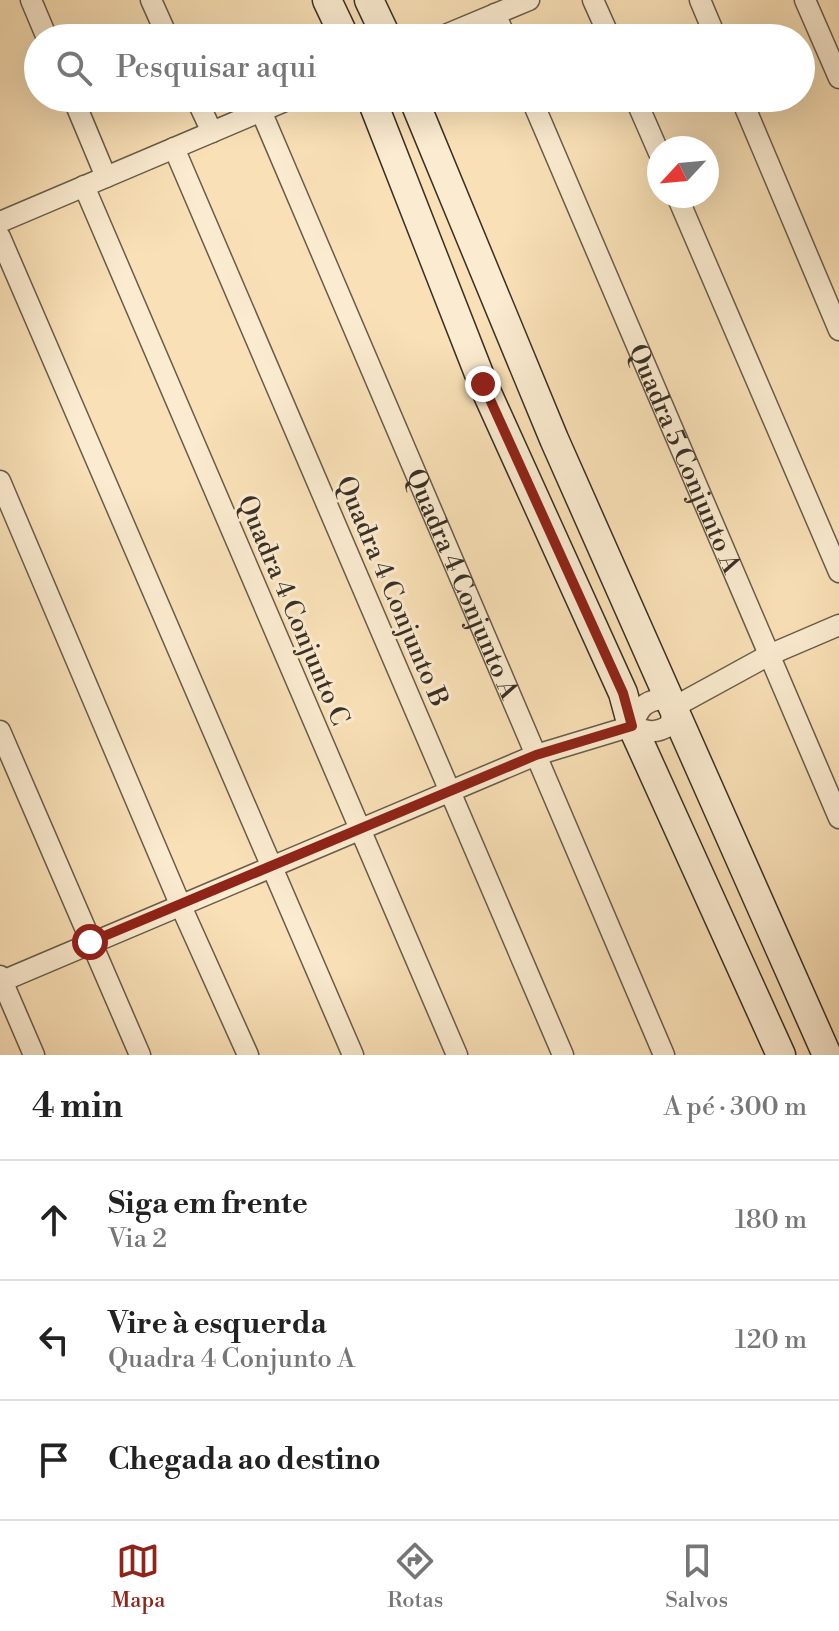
<!DOCTYPE html>
<html lang="pt">
<head>
<meta charset="utf-8">
<style>
  :root { --surface:#fff; --page:#f2f2f2; --text:#222; --muted:#767676; --line:#e0e0e0; --accent:#8f2418 }
  body { margin:0; font-family:"Libre Bodoni",serif; background:var(--page); color:var(--text) }
  .compass { position:absolute; left:647px; top:136px; width:72px; height:72px; border-radius:50%; background:var(--surface); box-shadow:0 8px 32px #0002; rotate:244deg }
  .stop { position:absolute; width:24px; height:24px; margin:-18px; border:6px solid #8f2418; border-radius:50%; background:#fff }
  .stop.end { background:#8f2418; border-color:#fff; box-shadow:0 2px 8px #0008 }
  .list { margin:0; padding:0; list-style:none }
  h2 { display:flex; justify-content:space-between; align-items:center; height:104px; margin:0; padding:0 32px; font-size:34px }
  h2 small { font-size:26px; font-weight:400; color:var(--muted) }
  .list li { display:grid; grid-template-columns:52px 1fr auto; gap:24px; align-items:center; box-sizing:border-box; height:120px; padding:0 32px; border-top:2px solid var(--line) }
  .list b { display:block; font-size:30px; white-space:nowrap }
  .list p { margin:0; font-size:26px; white-space:nowrap; color:var(--muted) }
  .list em { font-size:26px; font-style:normal; color:var(--muted) }
  .icon { flex:none; width:44px; height:44px; fill:none; stroke:currentColor; stroke-width:2; stroke-linecap:round; stroke-linejoin:round }
  .map { position:relative; flex:none; width:839px; height:1055px; overflow:hidden }
  .search { position:absolute; background:var(--surface); box-shadow:0 8px 32px #0002; left:24px; right:24px; top:24px; height:88px; display:flex; align-items:center; gap:20px; box-sizing:border-box; padding:0 28px; border-radius:44px; color:var(--muted); font-size:30px }
  .sheet { height:464px; background:var(--surface) }
  nav { display:flex; justify-content:space-around; align-items:center; box-sizing:border-box; height:112px; border-top:2px solid var(--line); background:var(--surface); font-size:22px; color:var(--muted) }
  nav a { display:grid; justify-items:center; gap:4px }
  nav .on { color:var(--accent) }
  .map>svg:first-child { display:block }
  .lines { fill:none; stroke-linecap:round; stroke-linejoin:round }
  .street-casing { stroke:#695c4a; stroke-width:23 }
  .secondary-casing { stroke:#393026; stroke-width:31 }
  .street { stroke:#fbebd0; stroke-width:20 }
  .secondary { stroke:#fbebd0; stroke-width:28 }
  .route { stroke:#8f2418; stroke-width:10 }
  .labels { text-anchor:middle; stroke-width:6; stroke-linejoin:round; paint-order:stroke }
  .street-label { font-size:26px; fill:#393026; stroke:#fbebd0 }
</style>
</head>
<body>
<div class="map">
<svg width="839" height="1055" viewBox="0 0 839 1055">
  <rect width="100%" height="100%" fill="#f9e0b6"/>
  <filter id="stains"><feTurbulence type="fractalNoise" baseFrequency=".0025" numOctaves="4"/><feColorMatrix values="0 0 0 0 .2 0 0 0 0 .09 0 0 0 0 .02 0 0 0 .5 -.17"/></filter>
  <radialGradient id="worn" r=".72"><stop offset=".6" stop-color="#630" stop-opacity="0"/><stop offset="1" stop-color="#630" stop-opacity=".3"/></radialGradient>
  <g class="lines">
    <defs>
      <g id="street">
        <path d="M31,0L47,38"/>
        <path d="M151,0L168,38"/>
        <path d="M593,0L610,38"/>
        <path d="M700,0L716,38"/>
        <path d="M805,0L839,78"/>
        <path d="M495,14L506,38"/>
        <path d="M438,38L529,0"/>
        <path d="M73,98L106,177"/>
        <path d="M196,98L212,132"/>
        <path id="s1" d="M531,98L839,818"/>
        <path d="M635,98L659,153"/>
        <path d="M741,98L839,330"/>
        <path id="s2" d="M261,111L664,1055"/>
        <path d="M174,148L563,1055"/>
        <path d="M84,186L457,1055"/>
        <path d="M677,196L839,572"/>
        <path d="M0,222L292,98"/>
        <path d="M0,237L353,1055"/>
        <path d="M0,481L180,904L248,1055"/>
        <path d="M674,707L769,655L839,625"/>
        <path d="M632,726C648,732 656,734 670,725L674,707"/>
        <path d="M632,726C639,709 643,701 662,699L674,707"/>
        <path d="M0,731L140,1055"/>
        <path d="M0,976L34,1055"/>
        <path d="M0,982L536,755L632,726"/>
      </g>
      <path id="secondary" d="M327,0L345,38
        M369,0L387,38
        M371,98L483,384L623,693L632,726L781,1055
        M413,98L554,439L827,1055"/>
    </defs>
    <use href="#street" class="street-casing"/>
    <use href="#secondary" class="secondary-casing"/>
    <use href="#street" class="street"/>
    <use href="#secondary" class="secondary"/>
  </g>
  <g class="lines">
    <path class="route" d="M90,942L536,755L632,726L623,693L483,384"/>
  </g>
  <g class="labels">
    <g class="street-label">
      <text dy="9" stroke="none"><textPath href="#s1" startOffset="392">Quadra 5 Conjunto A</textPath></text>
      <text dy="9" stroke="none"><textPath href="#s2" startOffset="514">Quadra 4 Conjunto A</textPath></text>
      <text transform="translate(393 591) rotate(67)" y="9">Quadra 4 Conjunto B</text>
      <text transform="translate(294 610) rotate(67)" y="9">Quadra 4 Conjunto C</text>
    </g>
  </g>
  <rect width="100%" height="100%" filter="url(#stains)"/>
  <rect width="100%" height="100%" fill="url(#worn)"/>
</svg>
<svg class="compass" viewBox="-18 -18 36 36"><path d="M0-13l5 13h-10z" fill="#e53935"/><path d="M0 13l5-13h-10z" fill="#767676"/></svg>
<div class="stop" style="left:90px;top:942px"></div>
<div class="stop end" style="left:483px;top:384px"></div>
<div class="search"><svg class="icon" aria-label="search" viewBox="0 0 24 24"><circle cx="10" cy="10" r="6"/><path d="M15 15l6 6"/></svg>Pesquisar aqui</div>
</div>
<section class="sheet">
<h2>4 min<small>A pé · 300 m</small></h2>
<ul class="list">
<li><svg class="icon" aria-label="ahead" viewBox="0 0 24 24"><path d="M12 20V5M6 11l6-6 6 6"/></svg><div><b>Siga em frente</b><p>Via 2</p></div><em>180 m</em></li>
<li><svg class="icon" aria-label="left" viewBox="0 0 24 24"><path d="M17 20v-9H6M10 6l-5 5 5 5"/></svg><div><b>Vire à esquerda</b><p>Quadra 4 Conjunto A</p></div><em>120 m</em></li>
<li><svg class="icon" aria-label="arrive" viewBox="0 0 24 24"><path d="M6 21V4h12l-3 4 3 4H6"/></svg><div><b>Chegada ao destino</b></div></li>
</ul>
</section>
<nav>
<a class="on"><svg class="icon" aria-label="map" viewBox="0 0 24 24"><path d="M3 6l6-2 6 2 6-2v14l-6 2-6-2-6 2zM9 4v14M15 6v14"/></svg>Mapa</a>
<a><svg class="icon" aria-label="directions" viewBox="0 0 24 24"><path d="M12 3l9 9-9 9-9-9zM9 14v-3h6M13 9l2 2-2 2"/></svg>Rotas</a>
<a><svg class="icon" aria-label="saved" viewBox="0 0 24 24"><path d="M7 4h10v16l-5-4-5 4z"/></svg>Salvos</a>
</nav>
</body>
</html>
